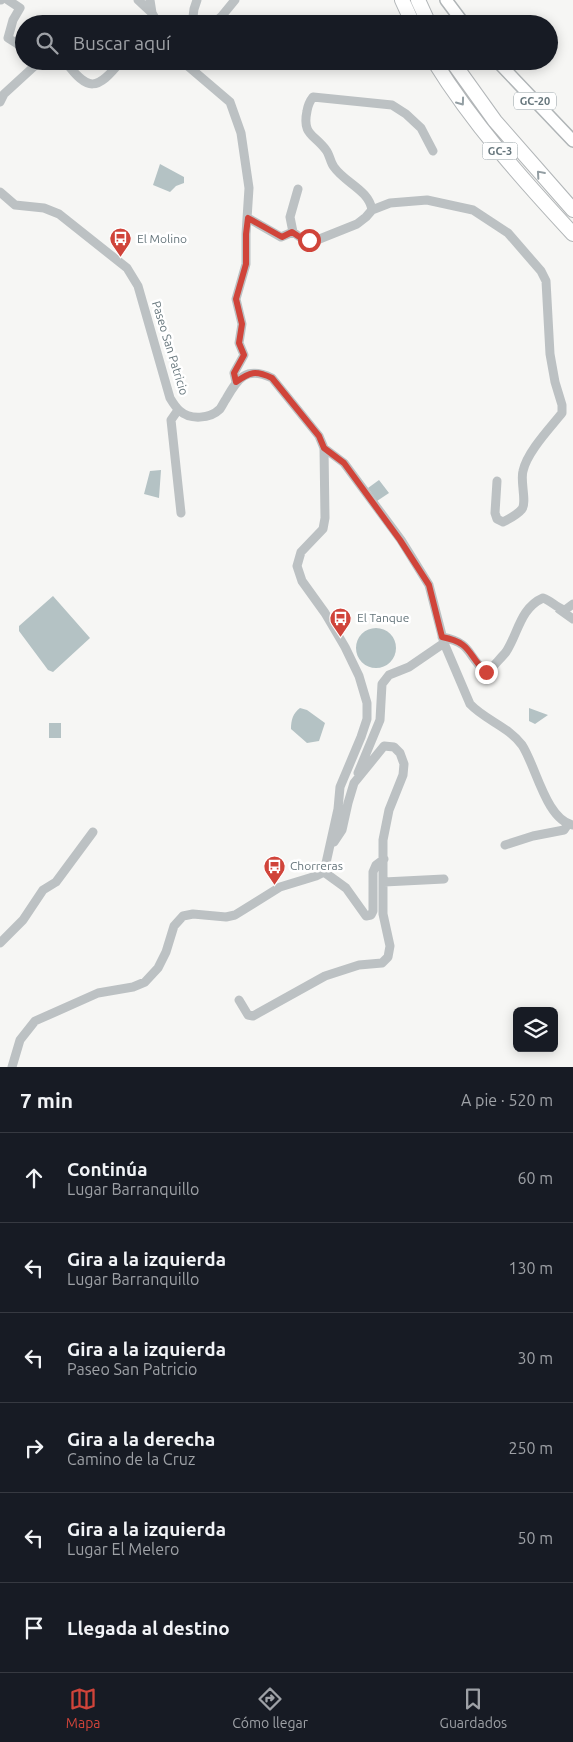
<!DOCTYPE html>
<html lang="es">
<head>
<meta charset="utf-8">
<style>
  :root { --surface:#171b24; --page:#20242c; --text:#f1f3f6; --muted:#9ea1a6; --line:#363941; --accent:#d0443a }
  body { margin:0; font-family:Ubuntu,sans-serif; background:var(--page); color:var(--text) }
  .controls { position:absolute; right:15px; bottom:15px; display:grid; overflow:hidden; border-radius:8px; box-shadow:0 2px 12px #0003 }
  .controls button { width:45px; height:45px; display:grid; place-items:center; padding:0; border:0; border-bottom:1px solid var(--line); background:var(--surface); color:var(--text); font:25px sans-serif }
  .stop { position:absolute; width:15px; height:15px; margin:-11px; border:4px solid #d0443a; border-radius:50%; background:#fff }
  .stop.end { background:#d0443a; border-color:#fff; box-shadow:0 1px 5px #0008 }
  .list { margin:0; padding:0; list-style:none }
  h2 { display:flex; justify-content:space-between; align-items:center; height:65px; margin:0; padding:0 20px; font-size:21px }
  h2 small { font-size:16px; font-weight:400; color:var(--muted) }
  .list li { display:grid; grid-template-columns:32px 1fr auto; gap:15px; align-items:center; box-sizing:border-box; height:90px; padding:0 20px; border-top:1px solid var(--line) }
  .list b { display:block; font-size:19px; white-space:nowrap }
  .list p { margin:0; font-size:16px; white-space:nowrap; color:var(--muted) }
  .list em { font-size:16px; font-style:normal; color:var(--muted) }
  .icon { flex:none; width:28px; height:28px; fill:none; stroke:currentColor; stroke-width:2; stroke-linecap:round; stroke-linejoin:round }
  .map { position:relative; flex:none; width:573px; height:1067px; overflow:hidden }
  .search { position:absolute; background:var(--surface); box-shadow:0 2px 12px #0003; left:15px; right:15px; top:15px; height:55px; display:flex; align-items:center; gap:12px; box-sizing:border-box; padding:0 18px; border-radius:28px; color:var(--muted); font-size:19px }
  .sheet { height:605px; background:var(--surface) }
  nav { display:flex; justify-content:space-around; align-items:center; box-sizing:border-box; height:70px; border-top:1px solid var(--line); background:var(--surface); font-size:14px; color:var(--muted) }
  nav a { display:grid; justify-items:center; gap:2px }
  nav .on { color:var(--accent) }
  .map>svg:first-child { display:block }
  .water { fill:#b4c2c4 }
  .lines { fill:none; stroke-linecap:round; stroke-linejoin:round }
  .major-casing { stroke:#b0b5b7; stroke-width:14 }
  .highway-casing { stroke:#b2b6b8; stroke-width:16 }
  .minor { stroke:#bcc1c3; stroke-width:9 }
  .major { stroke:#fff; stroke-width:11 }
  .highway { stroke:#fff; stroke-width:14 }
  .oneway { stroke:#939ea3 }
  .route { stroke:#d0443a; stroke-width:6 }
  .labels { text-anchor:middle; stroke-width:5; stroke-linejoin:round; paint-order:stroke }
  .shield { fill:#fff; stroke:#939ea3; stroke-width:1 }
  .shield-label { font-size:11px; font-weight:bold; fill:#65757b }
  .poi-label { font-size:12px; fill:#65757b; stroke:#fff; text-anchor:start }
  .street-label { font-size:12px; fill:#65757b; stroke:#fff }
</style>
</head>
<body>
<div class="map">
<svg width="573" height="1067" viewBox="0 0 573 1067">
  <rect width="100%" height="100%" fill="#f6f6f4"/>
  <path class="water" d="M160,164L184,177V183L176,186L170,192L153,185Z
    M161,470L159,498L144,494L150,471Z
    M379,480L389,493L377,501L368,488Z
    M53,596L90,638L53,672L48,670L19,631V626Z
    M356 648a20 20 0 1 1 40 0a20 20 0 1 1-40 0Z
    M300,708L307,710L325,723L319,741L307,743L291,729C291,720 293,713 300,708Z
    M529,708L548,715L535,724L529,721Z
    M49,723H61V738H49Z"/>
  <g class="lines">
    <defs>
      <path id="major" d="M446,0L464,24
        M497,61L573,141"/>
      <path id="highway" d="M402,0L413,24
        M418,0L429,24
        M434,61C473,124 523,180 573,234
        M452,61L495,121L573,210"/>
    </defs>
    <use href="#major" class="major-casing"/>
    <use href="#highway" class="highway-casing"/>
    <path class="minor" d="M0,0H1
      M8,0L20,8L13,20L8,38L24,48
      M138,0L152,13L158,24
      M150,0L152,13
      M192,24L194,9L197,0
      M213,24L221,17L235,0
      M65,61C88,92 97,91 121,61
      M182,61L230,102L241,133L249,188L246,234V264L236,299L242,324L239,343L244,355L234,373L236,382
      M0,102L4,94L40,61
      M0,192L15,205L44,208L59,214L127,268L138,286L170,398C173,403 176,408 180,411C190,420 210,419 220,409C222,406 224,402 226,399C238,378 246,366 272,378L319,436L324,448L344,463L401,540L429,585L444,643L470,704C485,720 509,727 522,745C536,766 546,820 573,825
      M372,210L390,203L427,200L473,210L508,233L541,271L546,281L550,354L555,382L562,405V413C550,428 527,452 523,471C520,481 527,502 522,509C517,515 509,519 503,522L497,519L495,513L497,481
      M248,218L281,237L293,232L290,217L298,189
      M293,232L301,238L317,240L357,224L366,217L372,210C369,190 345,183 334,167C330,162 330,155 326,150C314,134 302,135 307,111C308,105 309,102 313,97L392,105L406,114L421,128L433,151
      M178,410L171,420L181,513
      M559,609L573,619
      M442,637C473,643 466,655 486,672L490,670C495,664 501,658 506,652C518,634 520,608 543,598C552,601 556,608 565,610L573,604
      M358,773L380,720L382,684L389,675L409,667L444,643
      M505,845L533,836L564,830L568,824
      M324,872L346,888L366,916L371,915L373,911V872L376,865L384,859
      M384,882L444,879
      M0,943L23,920L43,890L56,882L93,832
      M239,1000L248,1015L253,1016L325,976L359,965L382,963L388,957L390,946L383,914V840L389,810L403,775L404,764L400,753L394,747L384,746L354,783L348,803L342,830L334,842
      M12,1067L20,1040L35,1021L98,993L133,987L145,982L158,968L166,952L174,926L183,916L193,914L226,917L235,915L280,887L316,876L324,872L338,809L340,787L361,737L367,719V703L359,676L345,647L325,613L302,581L297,566L301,552L323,529L325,518L324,448"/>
    <use href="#major" class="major"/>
    <use href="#highway" class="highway"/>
  </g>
  <defs><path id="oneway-chevron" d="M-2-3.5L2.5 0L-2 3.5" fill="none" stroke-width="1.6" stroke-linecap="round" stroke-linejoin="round" transform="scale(1.25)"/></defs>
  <g class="oneway">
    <use href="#oneway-chevron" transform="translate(461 102) rotate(54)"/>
    <use href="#oneway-chevron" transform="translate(540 174) rotate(-131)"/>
  </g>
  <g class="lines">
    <path class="route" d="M309,240L301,238L292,232L282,237L248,218L246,234V264L236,299L242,324L239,343L244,355L234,373L236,382C250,372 255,370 272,378L319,436L324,448L344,463L400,540L429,585L442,637C473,643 467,655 486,672"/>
  </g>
  <defs>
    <symbol id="bus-pin" viewBox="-11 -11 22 30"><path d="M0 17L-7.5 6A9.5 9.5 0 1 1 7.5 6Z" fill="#d0443a" stroke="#fff"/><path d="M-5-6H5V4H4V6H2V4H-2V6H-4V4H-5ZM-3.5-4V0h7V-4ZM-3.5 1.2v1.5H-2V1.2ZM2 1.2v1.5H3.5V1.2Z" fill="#fff"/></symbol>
  </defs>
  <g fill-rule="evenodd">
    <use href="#bus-pin" x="108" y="226" width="25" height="34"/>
    <use href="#bus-pin" x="328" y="606" width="25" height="34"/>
    <use href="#bus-pin" x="262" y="854" width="25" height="34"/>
  </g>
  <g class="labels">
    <g class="shield">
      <rect x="514" y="92.5" width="42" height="17" rx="4"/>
      <rect x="482.5" y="142.5" width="35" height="17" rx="4"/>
    </g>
    <g class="shield-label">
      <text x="535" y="105">GC-20</text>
      <text x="500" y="155">GC-3</text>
    </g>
    <g class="poi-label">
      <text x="137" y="243">El Molino</text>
      <text x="357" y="622">El Tanque</text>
      <text x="290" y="870">Chorreras</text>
    </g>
    <g class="street-label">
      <text transform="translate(170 348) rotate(73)" y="4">Paseo San Patricio</text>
    </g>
  </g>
</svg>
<div class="controls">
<button><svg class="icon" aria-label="layers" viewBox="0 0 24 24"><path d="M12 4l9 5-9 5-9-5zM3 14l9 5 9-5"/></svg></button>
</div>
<div class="stop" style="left:309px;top:240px"></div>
<div class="stop end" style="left:486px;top:672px"></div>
<div class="search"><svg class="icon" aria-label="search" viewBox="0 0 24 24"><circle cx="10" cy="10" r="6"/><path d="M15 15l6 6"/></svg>Buscar aquí</div>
</div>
<section class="sheet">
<h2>7 min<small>A pie · 520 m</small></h2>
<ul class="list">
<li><svg class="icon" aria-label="ahead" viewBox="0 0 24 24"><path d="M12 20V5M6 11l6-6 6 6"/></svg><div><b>Continúa</b><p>Lugar Barranquillo</p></div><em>60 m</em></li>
<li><svg class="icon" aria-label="left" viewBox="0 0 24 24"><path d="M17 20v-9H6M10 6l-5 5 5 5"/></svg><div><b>Gira a la izquierda</b><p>Lugar Barranquillo</p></div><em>130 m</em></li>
<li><svg class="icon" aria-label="left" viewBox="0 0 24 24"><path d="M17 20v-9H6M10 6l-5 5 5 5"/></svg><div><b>Gira a la izquierda</b><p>Paseo San Patricio</p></div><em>30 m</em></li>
<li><svg class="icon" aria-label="right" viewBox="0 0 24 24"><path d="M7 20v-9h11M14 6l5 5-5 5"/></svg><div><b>Gira a la derecha</b><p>Camino de la Cruz</p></div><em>250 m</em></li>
<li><svg class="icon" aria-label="left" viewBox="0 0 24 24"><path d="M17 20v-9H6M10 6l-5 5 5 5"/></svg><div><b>Gira a la izquierda</b><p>Lugar El Melero</p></div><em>50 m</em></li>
<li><svg class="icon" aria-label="arrive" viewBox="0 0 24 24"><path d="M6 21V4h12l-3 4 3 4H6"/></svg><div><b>Llegada al destino</b></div></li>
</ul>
</section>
<nav>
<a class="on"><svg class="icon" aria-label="map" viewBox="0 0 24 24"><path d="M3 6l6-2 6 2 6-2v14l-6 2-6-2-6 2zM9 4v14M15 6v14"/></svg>Mapa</a>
<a><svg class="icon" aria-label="directions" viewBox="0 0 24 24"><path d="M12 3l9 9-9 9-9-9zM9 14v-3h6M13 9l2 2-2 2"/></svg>Cómo llegar</a>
<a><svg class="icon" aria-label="saved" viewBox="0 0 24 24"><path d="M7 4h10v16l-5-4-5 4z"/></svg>Guardados</a>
</nav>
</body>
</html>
